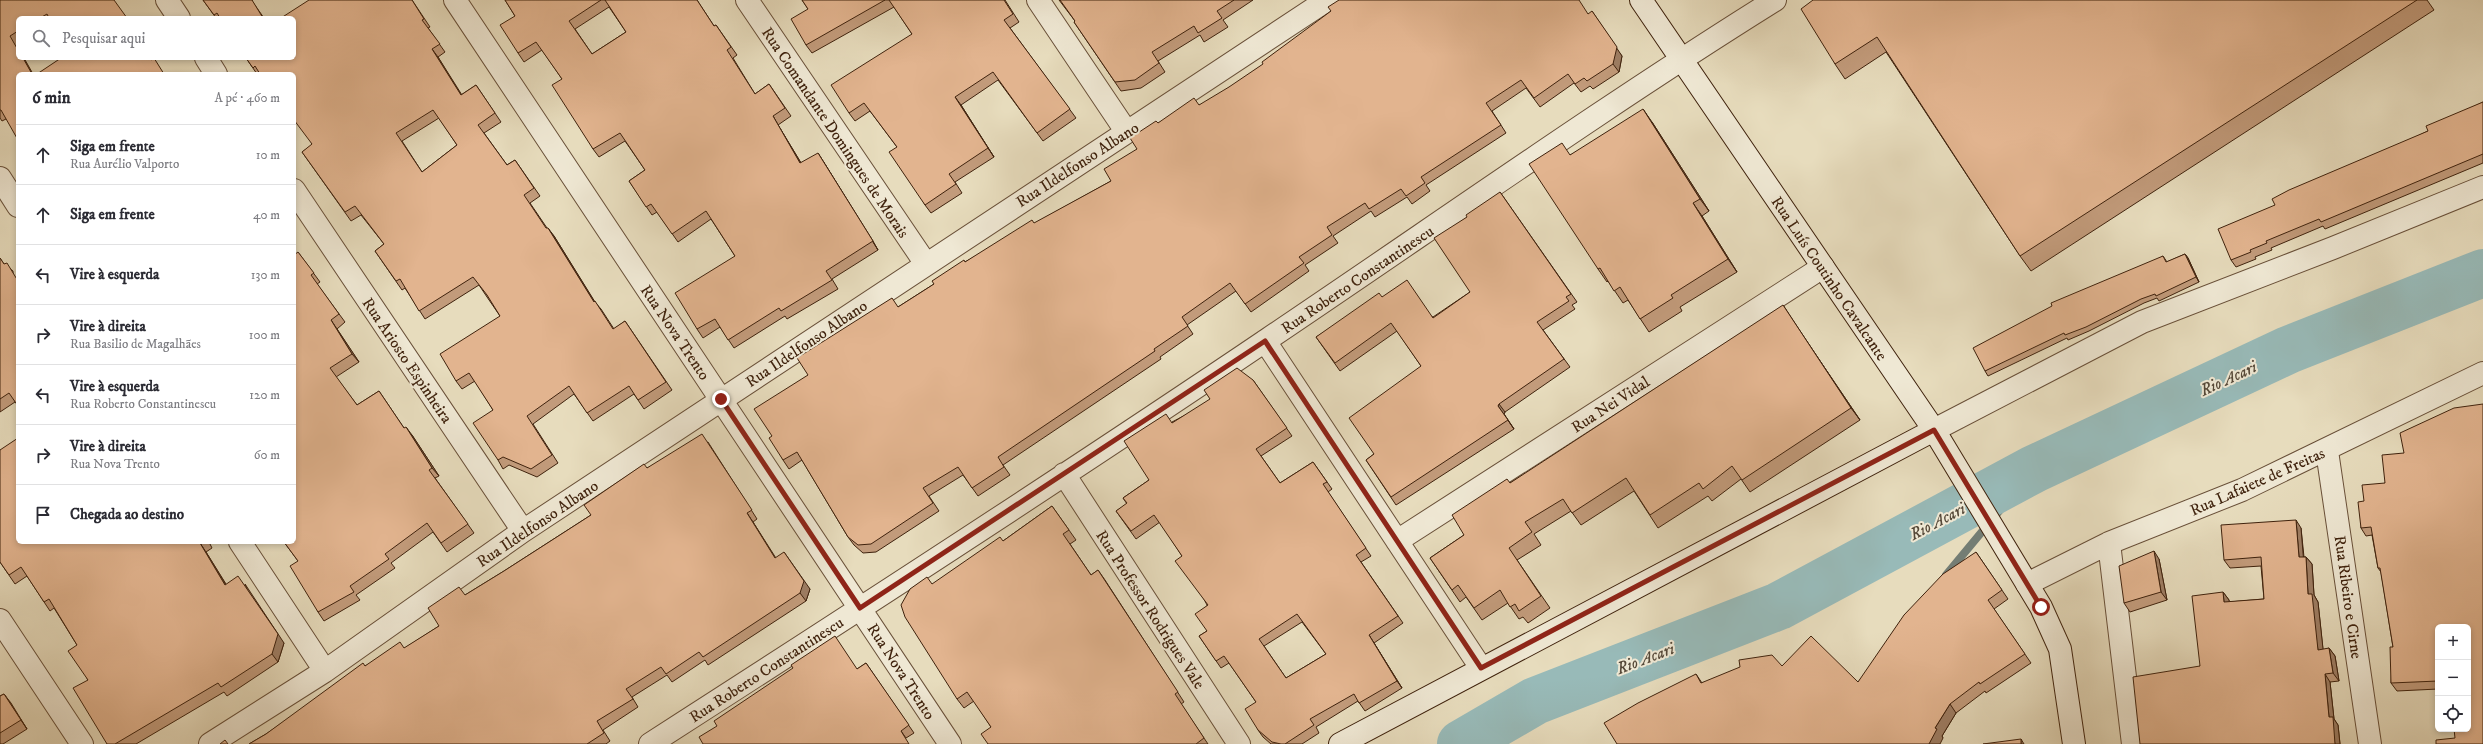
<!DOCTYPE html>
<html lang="pt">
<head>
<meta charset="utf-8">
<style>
  :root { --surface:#fff; --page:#f2f2f3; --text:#2b2b33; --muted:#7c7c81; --line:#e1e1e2 }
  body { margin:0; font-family:"IM FELL DW Pica",serif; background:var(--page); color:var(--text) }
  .controls { position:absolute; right:12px; bottom:12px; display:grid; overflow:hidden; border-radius:6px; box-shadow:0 2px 6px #0003 }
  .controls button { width:36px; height:36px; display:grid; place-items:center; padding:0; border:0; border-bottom:1px solid var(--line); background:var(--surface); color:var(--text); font:20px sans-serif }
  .stop { position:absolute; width:12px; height:12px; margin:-9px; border:3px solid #8f2418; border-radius:50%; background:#fff }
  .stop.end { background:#8f2418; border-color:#fff; box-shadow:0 1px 4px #0008 }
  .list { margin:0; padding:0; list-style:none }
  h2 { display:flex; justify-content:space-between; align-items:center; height:52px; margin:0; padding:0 16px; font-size:17px }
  h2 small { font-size:13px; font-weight:400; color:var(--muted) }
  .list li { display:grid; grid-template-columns:26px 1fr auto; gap:12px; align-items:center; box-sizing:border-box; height:60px; padding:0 16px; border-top:1px solid var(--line) }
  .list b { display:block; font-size:15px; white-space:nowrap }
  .list p { margin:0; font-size:13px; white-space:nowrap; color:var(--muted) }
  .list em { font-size:13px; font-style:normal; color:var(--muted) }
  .icon { flex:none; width:22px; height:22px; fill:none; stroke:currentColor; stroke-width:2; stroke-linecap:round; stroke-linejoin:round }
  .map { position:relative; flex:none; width:2483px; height:744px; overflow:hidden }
  .search { position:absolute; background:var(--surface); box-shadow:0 2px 6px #0003; left:16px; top:16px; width:280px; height:44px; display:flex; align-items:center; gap:10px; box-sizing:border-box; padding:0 14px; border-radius:6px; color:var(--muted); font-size:15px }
  .panel { position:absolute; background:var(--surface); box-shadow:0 2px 6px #0003; left:16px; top:72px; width:280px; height:472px; border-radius:6px }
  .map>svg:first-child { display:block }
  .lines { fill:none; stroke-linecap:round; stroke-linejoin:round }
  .stream { stroke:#747d74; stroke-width:8 }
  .river { stroke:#98bab8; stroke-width:48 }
  .street-casing { stroke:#695039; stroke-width:24 }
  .secondary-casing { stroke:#3f220d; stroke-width:24 }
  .street { stroke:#efe8d4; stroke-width:22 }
  .secondary { stroke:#efe8d4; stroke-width:22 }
  .wall { fill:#c29b7b; stroke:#3f220d; fill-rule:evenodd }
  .shaded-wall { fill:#9e7e64; stroke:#3f220d }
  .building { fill:#e2b48f; stroke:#3f220d; fill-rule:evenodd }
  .route { stroke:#8f2418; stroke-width:5 }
  .labels { text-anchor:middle; stroke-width:4; stroke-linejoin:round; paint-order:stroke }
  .street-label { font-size:16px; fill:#3f220d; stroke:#efe8d4 }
  .water-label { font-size:17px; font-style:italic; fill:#554838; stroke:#efe8d4 }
</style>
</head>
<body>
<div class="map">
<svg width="2483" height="744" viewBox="0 0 2483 744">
  <rect width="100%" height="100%" fill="#e7dcbd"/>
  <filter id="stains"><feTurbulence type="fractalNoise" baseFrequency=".005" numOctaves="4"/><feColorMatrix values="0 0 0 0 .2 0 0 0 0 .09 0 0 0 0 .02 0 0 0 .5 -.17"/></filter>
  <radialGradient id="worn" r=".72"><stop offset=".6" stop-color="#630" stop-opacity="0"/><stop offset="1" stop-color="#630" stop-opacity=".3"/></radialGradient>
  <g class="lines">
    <path class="stream" d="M1946,575L2034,469"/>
    <path class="river" d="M1461,744L1535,701L1779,606L2034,469L2288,350L2483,273"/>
    <defs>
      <path id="street" d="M167,0L179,18
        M455,0L950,744
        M747,0L926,264
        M1038,0L1126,131
        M206,58L216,74
        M0,178L18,206
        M294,190L523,531
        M1265,341L1481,668
        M1934,430L2142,322L2333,248L2483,187
        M2327,451L2370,744
        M1064,474L1239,744
        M1397,541L1823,267
        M240,542L325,671
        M2109,543L2133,744
        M2027,584L2109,543L2242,490L2483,373
        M0,620L82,744
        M210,744L325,671L523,531L1327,0
        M650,744C857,611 1064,477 1268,339C1436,226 1602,108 1775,0"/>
      <path id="secondary" d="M1641,0L1934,430L2041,607L2060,649L2074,744
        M1340,744L1934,430"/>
    </defs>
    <use href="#street" class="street-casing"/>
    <use href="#secondary" class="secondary-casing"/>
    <use href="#street" class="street"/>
    <use href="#secondary" class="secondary"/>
  </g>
  <path class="wall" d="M0,0L127,18H18V44L16,45L6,119L2,121L0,118Z
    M203,0H253L252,1L264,18H216Z
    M412,0L430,27L428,28L445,52L438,57L461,95L476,85L501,122L484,133L507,165L515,160L540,196L530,203L547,228L554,236L594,301L601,309L614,329L625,321L672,390L644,409L634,394L593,421L574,394L533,424L558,463L537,477L509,465L503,469L498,460L493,410L475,381L462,389L456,381L500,316L487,297L479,285L425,319L405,288L402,290L375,251L384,244L361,215L351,221L302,152L312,145L294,74H257L246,58ZM439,118L457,145L422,172L402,141Z
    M505,0H697L714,26L716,25L737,55L733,58L755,94L769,84L791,116L778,125L801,163L823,161L878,250L832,279L838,289L787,319L785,316L734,348L720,327L703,338L697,329L735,256L711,219L678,242L657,212L652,215L629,181L645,170L625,141L599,157L593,149L562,79L542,50L524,62L518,53L515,16ZM609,7L626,32L592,54L575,29Z
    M802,0H1005L1019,22L1010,28L1076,118L1043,141L998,80L961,105L994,157L955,182L962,193L931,213L925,205L897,147L870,111L855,121L849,113L912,34L894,7L812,53L806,45L808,9Z
    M1059,0H1253L1223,20L1228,27L1204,42L1200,35L1158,61L1165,72L1141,88L1121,91L1074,22L1075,21Z
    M1813,0H2427L2434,10L2031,271L2020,256L1886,52L1845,79L1835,64Z
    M1589,14L1622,56L1619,72L1593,89L1590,86L1581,92L1574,83L1540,107L1526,88L1492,111L1506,133L1426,185L1430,191L1412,204L1407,197L1375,217L1371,211L1333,236L1338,243L1305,265L1309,271L1251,312L1236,291L1187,325L1193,334L1160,357L1161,359L1003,465L1010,475L978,496L963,475L929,496L939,511L876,552L863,553L854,545L848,537L802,460L789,469L783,460L772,436L808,375L898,307L934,284L965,262L1111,181L1158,123L1199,105Z
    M2483,102V163L2325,229L2323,226L2271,248L2272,250L2255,257L2256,259L2236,267L2231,260L2275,205L2428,131Z
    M1652,122L1709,211L1702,216L1737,272L1680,307L1682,311L1649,332L1628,300L1623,303L1608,281L1607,282L1598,269L1570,155Z
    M1500,192L1577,302L1572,305L1575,309L1543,330L1570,367L1505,412L1504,414L1514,429L1396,505L1366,460L1374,454L1421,366L1397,331L1340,371L1316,337L1382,297L1433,317L1470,292Z
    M298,252L320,282L317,284L345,322L337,329L359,362L336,377L357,405L379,391L404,428L412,435L439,476L435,478L474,533L447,552L433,532L391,563L395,568L356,595L360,600L324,621L318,612L298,561L284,542H294Z
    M2185,254L2188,258L2199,282L2159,301L2157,298L2144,303L2089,331L2068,340L2067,338L1988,376L1985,371L2163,256L2167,262Z
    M0,258L4,264L13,271L15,402L0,412Z
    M1791,318L1860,420L1750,492L1741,479L1712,501L1708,496L1658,528L1634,491L1581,525L1571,511L1534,534L1541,545L1517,560L1550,608L1528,623L1523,617L1519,619L1508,603L1482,620L1466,597L1460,602L1430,558L1464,535L1510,483Z
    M1253,380L1292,436L1261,456L1280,483L1313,462L1332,489L1328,492L1371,556L1361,562L1403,623L1374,643L1402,688L1365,711L1358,701L1316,727L1319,733L1302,744H1271L1263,737L1258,730L1256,702L1229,663L1221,668L1199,636L1207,631V605L1182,556L1160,522L1136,539L1116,511L1127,504L1123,498L1149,480L1172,422ZM1302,622L1326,654L1286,678L1264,646Z
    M708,442L757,519L753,522L775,558L810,589L806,601L708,665L705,660L672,682L667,675L632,697L638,707L603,730L610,741L606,744H249L266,734L365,666L405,648L439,626L465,595L504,571L591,515L647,468Z
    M2404,453L2483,744L2455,738L2468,729L2438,627V689L2397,691L2391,683L2393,647L2381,572L2378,568L2372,535L2366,536L2361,528L2364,501L2385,483Z
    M1052,506L1076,540L1070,544L1091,575L1098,570L1105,580L1184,702L1181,704L1208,744H988L991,727L974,701L964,708L957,699L1003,541Z
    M2301,528L2304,557H2306L2312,564L2314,595L2318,602L2323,650L2329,648L2335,656L2339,681L2330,682L2334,719L2338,725L2340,744H2140L2200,666L2223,592L2229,600V602L2264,599L2261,566L2230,568L2224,560Z
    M18,542H209L212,548L206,552L226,584L284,643L278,662L227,696L224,692L136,744H107L77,645L54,608L50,611L27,576L15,584L0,562Z
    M1976,552L2008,599L1994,609L2031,663L1986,693L1985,691L1956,713L1942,736L1943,738L1617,744L1696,674L1702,683L1782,666L1858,682Z
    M2159,559L2167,600L2130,612L2124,603Z
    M866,663L914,733L906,738L857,669Z
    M4,694L27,729L3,744H0V696Z"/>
  <path class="shaded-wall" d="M1592,11L1622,56L1619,72L1613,64Z
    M432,49L438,57L467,103L461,95Z
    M23,58H24L33,74H32Z
    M955,97L961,105L994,157L988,148Z
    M1643,109L1652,122L1709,211L1700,199Z
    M773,116L778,125L806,171L800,163Z
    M818,153L823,161L878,250L873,241Z
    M1693,203L1702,216L1737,272L1728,259Z
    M548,228L554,236L600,310L594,302Z
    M2185,254L2188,258L2199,282L2196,277Z
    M1783,305L1791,318L1860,420L1851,408Z
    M331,320L359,362L352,354Z
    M1499,404L1505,412L1504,414L1514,429L1498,406Z
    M406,427L412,435L439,476L432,468Z
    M747,513L753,522L781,566L775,558Z
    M2296,520L2301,528L2304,565L2299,557Z
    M200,543L206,552L231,593L225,585Z
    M2154,551L2159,559L2167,600L2161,592Z
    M784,552L810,589L806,601L800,593Z
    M2306,557L2312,564L2314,595L2318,602L2324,658L2318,650L2308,594Z
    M245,584L284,643L278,662L272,654Z
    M2223,592L2229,600L2230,610L2224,602Z
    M1369,635L1374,643L1402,688L1397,681Z
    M2329,648L2335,656L2339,681L2333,673Z
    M2325,674L2330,682L2334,719L2338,725L2340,744H2335L2329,717Z
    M4,694L11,703L27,729L21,720Z
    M1950,704L1956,713L1942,736L1943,738L1940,744H1929L1935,728Z
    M2021,739L2024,744H2021Z"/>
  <path class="building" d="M0,0H114L127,18H49L47,14L40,18H18V31L10,36L18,50V58H23L32,74H18V140L1,110H0Z
    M203,0H252L263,18H220L217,13L214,15Z
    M309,0H412L424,19L422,20L440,44L432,49L461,95L476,85L495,113L478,125L507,165L515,160L534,188L524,195L546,228H548L594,302L595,301L613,329L625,321L666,382L638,400L629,386L587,413L569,386L527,416L552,455L531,469L503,457L498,460L473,423L493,410L469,373L456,381L440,354L500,316L487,295L473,277L419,311L400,279L396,281L375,251L384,244L355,206L345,212L302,152L312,144L294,120V74H260L255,66L253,68L246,58H294V18H281ZM433,110L457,145L422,172L396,133Z
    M505,0H601L569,21L592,54L626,32L605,0H697L714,26L716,25L731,47L727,50L755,94L769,84L785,108L773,116L800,163L818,153L873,241L826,271L832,280L781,311L779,308L728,340L715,319L697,329L675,293L735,256L706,211L672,234L651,204L646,207L629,181L645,170L620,133L593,149L552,85L562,79L536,42L518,53L500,25L515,16Z
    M802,0H885L806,45L791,19L808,9Z
    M889,0H1004L1013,14L1004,20L1070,109L1037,133L993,72L955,97L988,148L949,174L956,184L925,205L889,152L897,147L864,103L849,113L831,85L912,34Z
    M1060,0H1234L1217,11L1222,18L1198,33L1194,26L1152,52L1159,63L1135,80L1115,82L1074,22L1075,21Z
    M1339,0H1579L1588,14L1592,11L1617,47L1613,64L1587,81L1584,78L1575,84L1568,74L1534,98L1521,80L1486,103L1501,125L1421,177L1425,183L1406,196L1401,189L1369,209L1365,203L1327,227L1332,235L1299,257L1304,263L1245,304L1230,283L1182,317L1188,326L1154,349L1155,351L998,457L1004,467L972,488L958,467L923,488L933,503L871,544L858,545L848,537L797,452L783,460L769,438L772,436L754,409L808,375L797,358L892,298L898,307L934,284L932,281L964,260L965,262L1032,220L1034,223L1111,181L1104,169L1137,149L1130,138L1156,121L1158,123L1194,98L1199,105L1229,87L1263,64L1262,62L1331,11L1328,7Z
    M1813,0H2417L2020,256L1877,37L1835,64L1801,9Z
    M61,58H150L151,60L154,58L164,74H37Z
    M2483,102V154L2321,222L2319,219L2266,241L2267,243L2250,250L2251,252L2231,260L2218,229L2275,205L2272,199L2289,190L2428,131L2426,126Z
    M1643,109L1700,199L1693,203L1728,259L1671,295L1673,298L1640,319L1620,287L1614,291L1600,268L1598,269L1529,164L1562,143L1570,155Z
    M1500,192L1571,294L1566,297L1569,301L1537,322L1564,359L1499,404L1498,406L1508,420L1391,497L1366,460L1374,454L1349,418L1421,366L1391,323L1335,363L1316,337L1379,293L1382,297L1407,280L1433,318L1470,292L1434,238L1467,217L1466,215Z
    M298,252L314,273L311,275L339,314L331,320L352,354L330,368L357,405L379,391L404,428L406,427L432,468L429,470L468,524L441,543L427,523L385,554L389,559L350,586L354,592L318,612L290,566L298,561L284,542H294V255Z
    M2185,254L2196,277L2156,296L2155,294L2141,299L2086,327L2065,335L2064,333L1985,371L1973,348L2052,306L2051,303L2163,256L2166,262Z
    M0,258L4,264L7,263L18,281V406L9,393L0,399Z
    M1783,305L1851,408L1742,480L1732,466L1703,489L1699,483L1650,515L1626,478L1572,513L1563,499L1525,522L1532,532L1509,548L1541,596L1519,611L1515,604L1510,607L1500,590L1474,608L1458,585L1452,590L1430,558L1464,535L1452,515L1507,479L1510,483Z
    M1237,368L1253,380L1287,428L1256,449L1280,483L1313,462L1327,482L1323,484L1366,548L1356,555L1398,616L1369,635L1397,681L1359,703L1354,694L1310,719L1314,725L1285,744H1281L1272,742L1258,730L1245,709L1256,702L1224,656L1216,661L1199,636L1207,631L1195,614L1208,605L1175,561L1182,556L1154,515L1131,531L1116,511L1127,503L1123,498L1149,480L1124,441L1166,414L1172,423L1210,399L1204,390ZM1297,614L1326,654L1286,678L1259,639Z
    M2483,404V744H2436V740L2455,738L2454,729H2468V627H2438V681L2391,683L2390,647H2393L2380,568H2378L2371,527L2361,528L2358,502L2364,501L2362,485L2385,483L2382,455L2404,453L2400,433L2454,408Z
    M702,434L752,510L747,513L775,558L784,552L804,581L800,593L703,657L699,652L666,674L661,667L626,689L633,699L597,721L604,733L587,744H249L266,734L363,663L365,666L400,642L404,648L439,626L428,608L459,587L465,595L504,571L591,515L584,505L644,464L647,468Z
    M18,438V542H202L200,543L225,585L238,576L278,634L272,654L221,687L218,683L115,744H107L73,688L88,680L68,651L77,645L49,599L44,602L21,567L9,575L0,562V450Z
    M1052,506L1069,530L1063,534L1091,575L1098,570L1178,692L1175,694L1204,738L1196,744H988L981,734L991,727L967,692L957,699L905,617L901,605L910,589L927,577L932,584L1000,537L1003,541Z
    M2296,520L2299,557H2306L2308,594H2312L2318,650L2329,648L2333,673L2325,674L2329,717H2333L2335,744H2140L2133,677L2200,666L2192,596L2223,592L2224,602L2264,599L2261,557L2224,560L2221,525Z
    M2154,551L2161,592L2124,603L2119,566Z
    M1976,552L2002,590L1988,600L2025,654L1980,684L1979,682L1950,704L1935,728L1937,729L1929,744H1617L1604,723L1638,703L1696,674L1701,683L1740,667L1739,660L1772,655L1782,666L1811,636L1858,682L1904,615L1943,574Z
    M835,636L857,669L866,663L909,725L901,731L909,744H703L699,737L717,726L714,721L793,668L791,665Z
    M4,694L21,720L0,733V696Z
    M2021,739V744H1983Z
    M225,740L228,744H220Z"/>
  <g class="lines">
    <path class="route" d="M721,399L860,608L1265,341L1481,668L1934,430L2041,607"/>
  </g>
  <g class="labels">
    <g class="street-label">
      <text transform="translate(836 132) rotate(56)" y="6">Rua Comandante Domingues de Morais</text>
      <text transform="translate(1077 164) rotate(-33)" y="6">Rua Ildelfonso Albano</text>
      <text transform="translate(1830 278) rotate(56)" y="6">Rua Luís Coutinho Cavalcante</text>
      <text transform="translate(1357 279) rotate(-34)" y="6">Rua Roberto Constantinescu</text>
      <text transform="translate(676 332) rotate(56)" y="6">Rua Nova Trento</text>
      <text transform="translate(806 343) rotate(-34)" y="6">Rua Ildelfonso Albano</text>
      <text transform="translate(408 360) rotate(56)" y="6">Rua Ariosto Espinheira</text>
      <text transform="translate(1610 404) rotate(-33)" y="6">Rua Nei Vidal</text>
      <text transform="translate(2257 481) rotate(-24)" y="6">Rua Lafaiete de Freitas</text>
      <text transform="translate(537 523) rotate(-34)" y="6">Rua Ildelfonso Albano</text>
      <text transform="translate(2349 597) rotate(82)" y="6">Rua Ribeiro e Cirne</text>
      <text transform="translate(1151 609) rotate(57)" y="6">Rua Professor Rodrigues Vale</text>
      <text transform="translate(766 669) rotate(-33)" y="6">Rua Roberto Constantinescu</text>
      <text transform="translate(902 671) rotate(57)" y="6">Rua Nova Trento</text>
    </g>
    <g class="water-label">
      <text transform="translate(2228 378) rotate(-25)" y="6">Rio Acari</text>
      <text transform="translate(1937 521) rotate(-28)" y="6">Rio Acari</text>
      <text transform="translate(1645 658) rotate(-21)" y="6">Rio Acari</text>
    </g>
  </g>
  <rect width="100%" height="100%" filter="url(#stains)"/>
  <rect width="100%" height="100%" fill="url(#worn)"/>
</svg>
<div class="controls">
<button>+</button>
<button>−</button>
<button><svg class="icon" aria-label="locate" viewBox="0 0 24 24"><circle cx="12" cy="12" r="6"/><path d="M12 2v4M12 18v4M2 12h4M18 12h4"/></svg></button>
</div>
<div class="stop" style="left:2041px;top:607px"></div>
<div class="stop end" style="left:721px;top:399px"></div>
<div class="search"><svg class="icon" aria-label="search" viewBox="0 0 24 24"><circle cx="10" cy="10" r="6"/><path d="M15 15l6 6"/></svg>Pesquisar aqui</div>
<section class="panel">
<h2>6 min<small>A pé · 460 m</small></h2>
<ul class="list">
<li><svg class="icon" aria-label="ahead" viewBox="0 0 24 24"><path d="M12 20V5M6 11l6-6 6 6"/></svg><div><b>Siga em frente</b><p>Rua Aurélio Valporto</p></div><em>10 m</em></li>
<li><svg class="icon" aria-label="ahead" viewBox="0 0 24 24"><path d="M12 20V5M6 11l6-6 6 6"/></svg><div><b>Siga em frente</b></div><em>40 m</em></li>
<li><svg class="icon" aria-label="left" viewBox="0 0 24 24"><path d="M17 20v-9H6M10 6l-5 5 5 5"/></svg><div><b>Vire à esquerda</b></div><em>130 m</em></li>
<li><svg class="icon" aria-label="right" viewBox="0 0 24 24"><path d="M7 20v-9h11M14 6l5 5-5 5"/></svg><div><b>Vire à direita</b><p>Rua Basilio de Magalhães</p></div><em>100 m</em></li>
<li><svg class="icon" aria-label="left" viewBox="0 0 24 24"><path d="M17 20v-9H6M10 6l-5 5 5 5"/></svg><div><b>Vire à esquerda</b><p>Rua Roberto Constantinescu</p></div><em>120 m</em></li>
<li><svg class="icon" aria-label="right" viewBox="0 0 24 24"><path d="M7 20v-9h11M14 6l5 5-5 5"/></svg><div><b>Vire à direita</b><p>Rua Nova Trento</p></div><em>60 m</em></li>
<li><svg class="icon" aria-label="arrive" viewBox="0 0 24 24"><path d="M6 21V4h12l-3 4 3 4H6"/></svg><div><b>Chegada ao destino</b></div></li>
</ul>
</section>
</div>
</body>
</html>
